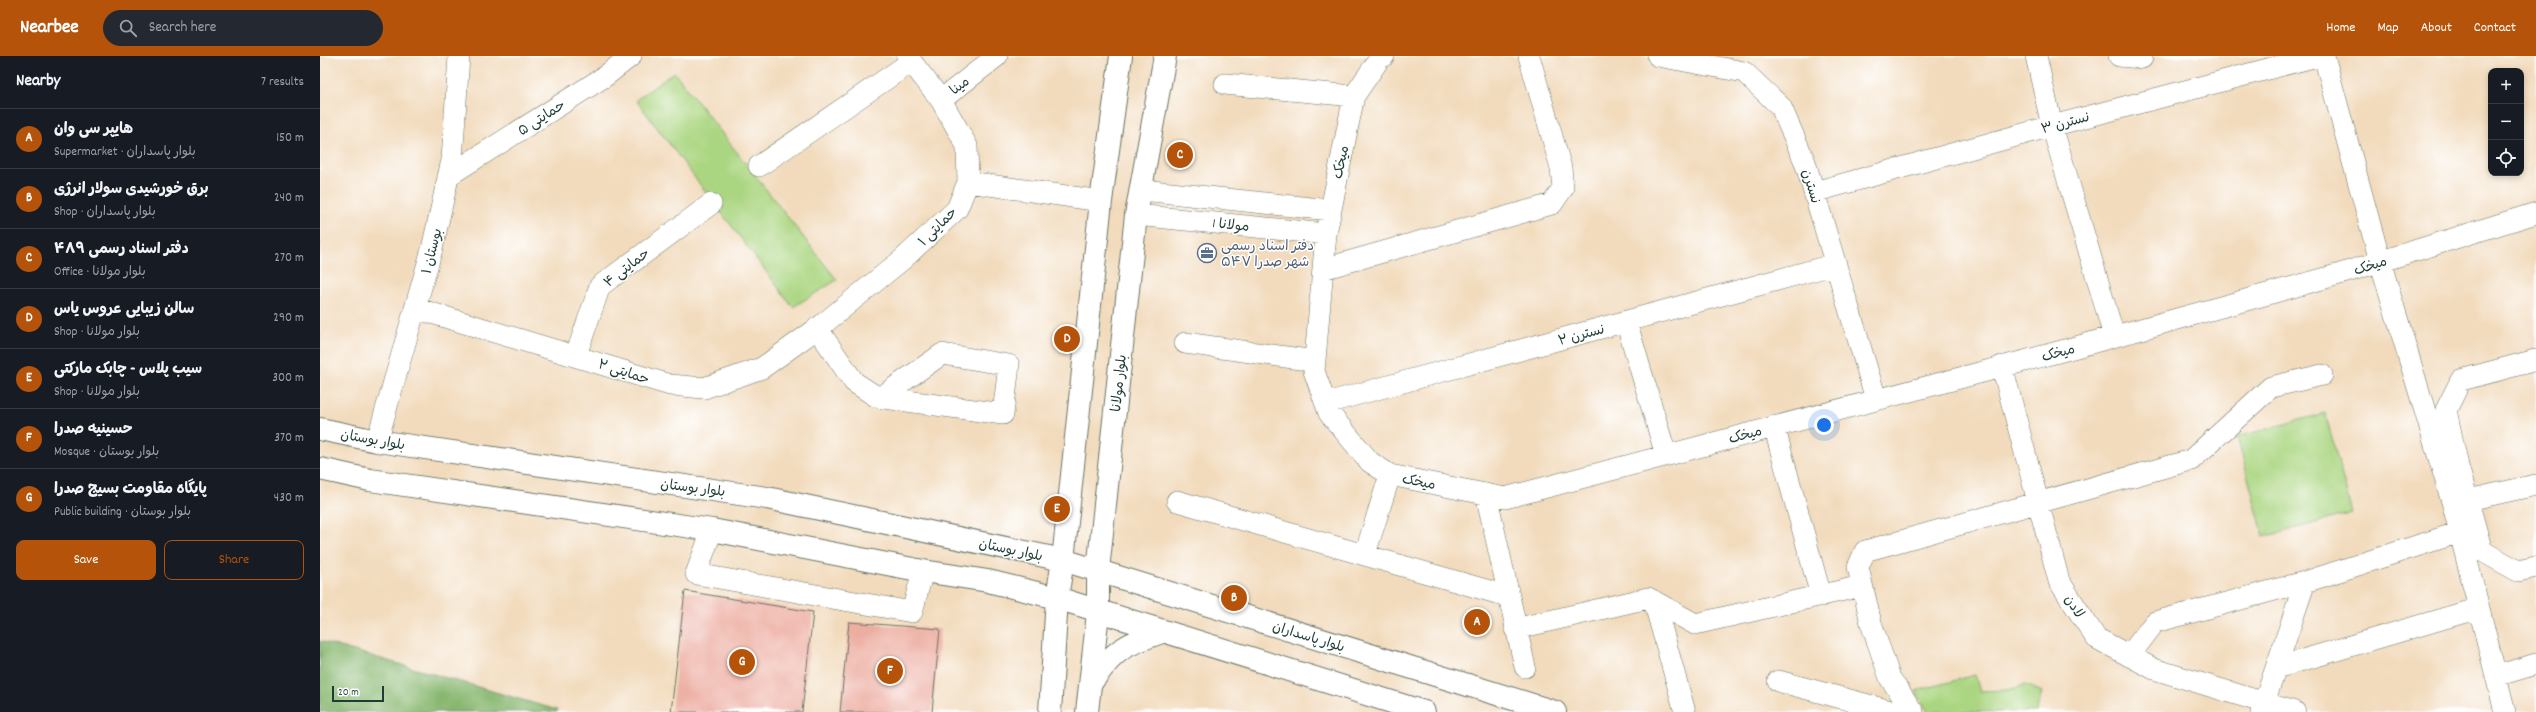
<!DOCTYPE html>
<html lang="en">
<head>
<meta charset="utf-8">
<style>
  :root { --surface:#171b24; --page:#242831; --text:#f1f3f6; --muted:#9ea1a6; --line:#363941; --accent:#b45309 }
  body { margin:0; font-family:Dekko,"Playpen Sans Arabic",sans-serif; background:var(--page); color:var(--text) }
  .controls { position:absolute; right:12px; top:12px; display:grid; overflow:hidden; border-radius:8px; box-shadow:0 2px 6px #0003 }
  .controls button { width:36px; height:36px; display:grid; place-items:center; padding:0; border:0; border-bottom:1px solid var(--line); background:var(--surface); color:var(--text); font:20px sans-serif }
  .scale { position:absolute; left:12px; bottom:10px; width:52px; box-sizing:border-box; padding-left:4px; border:2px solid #1f3d34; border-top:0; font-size:11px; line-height:14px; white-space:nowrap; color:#1f3d34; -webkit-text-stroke:3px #fff; paint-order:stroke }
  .you { position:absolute; left:1504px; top:369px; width:14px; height:14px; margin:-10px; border:3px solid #fff; border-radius:50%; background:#1a73e8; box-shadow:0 0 0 6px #1a73e833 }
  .badge { display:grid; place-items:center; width:26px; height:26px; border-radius:50%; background:var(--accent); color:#fff; font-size:13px; font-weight:700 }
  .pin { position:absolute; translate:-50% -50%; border:2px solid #fff; box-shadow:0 1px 4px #0006 }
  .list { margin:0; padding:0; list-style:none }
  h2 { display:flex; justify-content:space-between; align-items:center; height:52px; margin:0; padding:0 16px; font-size:17px }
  h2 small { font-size:13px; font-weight:400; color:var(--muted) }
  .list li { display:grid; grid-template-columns:26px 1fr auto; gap:12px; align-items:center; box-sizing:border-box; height:60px; padding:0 16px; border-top:1px solid var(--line) }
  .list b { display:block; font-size:15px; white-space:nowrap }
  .list p { margin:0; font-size:13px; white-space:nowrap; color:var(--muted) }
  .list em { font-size:13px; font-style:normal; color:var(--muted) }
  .actions { display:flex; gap:8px; padding:12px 16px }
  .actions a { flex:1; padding:9px 0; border:1px solid var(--accent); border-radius:8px; text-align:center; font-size:14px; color:var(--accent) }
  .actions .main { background:var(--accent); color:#fff }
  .icon { flex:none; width:22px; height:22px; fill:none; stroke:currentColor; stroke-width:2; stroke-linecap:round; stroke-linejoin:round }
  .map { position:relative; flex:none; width:2216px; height:656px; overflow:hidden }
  header { display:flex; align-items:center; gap:24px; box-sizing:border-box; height:56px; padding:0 20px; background:var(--accent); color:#fff }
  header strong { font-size:19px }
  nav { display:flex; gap:22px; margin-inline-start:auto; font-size:14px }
  .search { width:280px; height:36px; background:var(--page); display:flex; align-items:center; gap:10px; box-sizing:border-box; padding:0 14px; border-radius:22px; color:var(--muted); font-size:15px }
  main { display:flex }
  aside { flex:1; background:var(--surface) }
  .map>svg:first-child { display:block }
  .green { fill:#abd681; stroke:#658a5a }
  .forest { fill:#88b76f; stroke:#547a52 }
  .building { fill:#edaea2 }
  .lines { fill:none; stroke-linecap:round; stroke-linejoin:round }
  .minor-casing { stroke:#697464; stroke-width:22 }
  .major-casing { stroke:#697464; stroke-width:24 }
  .minor { stroke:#fff; stroke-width:21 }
  .major { stroke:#fff; stroke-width:22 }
  .labels { text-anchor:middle; stroke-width:3; stroke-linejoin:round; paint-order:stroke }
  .street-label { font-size:14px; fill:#1f3d34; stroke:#fff }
  .service-label { font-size:14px; fill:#4e5e75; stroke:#fff; text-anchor:start }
</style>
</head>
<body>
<header>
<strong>Nearbee</strong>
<div class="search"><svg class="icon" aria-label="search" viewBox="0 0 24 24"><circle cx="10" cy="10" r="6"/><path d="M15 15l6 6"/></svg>Search here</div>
<nav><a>Home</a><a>Map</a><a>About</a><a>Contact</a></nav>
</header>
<main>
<aside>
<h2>Nearby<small>7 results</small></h2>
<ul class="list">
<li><span class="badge">A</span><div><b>هایپر سی وان</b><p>Supermarket · بلوار پاسداران</p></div><em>150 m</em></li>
<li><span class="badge">B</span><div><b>برق خورشیدی سولار انرژی</b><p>Shop · بلوار پاسداران</p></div><em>240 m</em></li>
<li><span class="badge">C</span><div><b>دفتر اسناد رسمی ۴۸۹</b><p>Office · بلوار مولانا</p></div><em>270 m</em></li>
<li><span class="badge">D</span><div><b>سالن زیبایی عروس یاس</b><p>Shop · بلوار مولانا</p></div><em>290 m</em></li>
<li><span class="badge">E</span><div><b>سیب پلاس - چابک مارکتی</b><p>Shop · بلوار مولانا</p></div><em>300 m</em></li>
<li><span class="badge">F</span><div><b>حسینیه صدرا</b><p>Mosque · بلوار بوستان</p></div><em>370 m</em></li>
<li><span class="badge">G</span><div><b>پایگاه مقاومت بسیج صدرا</b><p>Public building · بلوار بوستان</p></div><em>430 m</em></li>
</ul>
<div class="actions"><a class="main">Save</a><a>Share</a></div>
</aside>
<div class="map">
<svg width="2216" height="656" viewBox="0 0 2216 656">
  <rect width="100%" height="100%" fill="#fff"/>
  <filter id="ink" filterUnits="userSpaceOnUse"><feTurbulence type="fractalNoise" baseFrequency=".025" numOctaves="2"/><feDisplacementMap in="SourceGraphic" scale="8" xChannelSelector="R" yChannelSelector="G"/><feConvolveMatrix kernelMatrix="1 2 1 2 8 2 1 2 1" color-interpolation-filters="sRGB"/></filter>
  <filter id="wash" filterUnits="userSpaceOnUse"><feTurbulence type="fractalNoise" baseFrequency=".012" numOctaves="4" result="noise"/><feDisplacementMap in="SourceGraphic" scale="16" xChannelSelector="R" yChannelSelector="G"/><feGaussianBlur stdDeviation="0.9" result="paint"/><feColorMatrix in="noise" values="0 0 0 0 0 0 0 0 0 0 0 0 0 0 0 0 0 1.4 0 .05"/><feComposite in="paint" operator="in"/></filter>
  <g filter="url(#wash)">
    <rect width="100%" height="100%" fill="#f2dbbd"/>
    <path class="green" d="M354,16L517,224L473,251L316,44Z
      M2005,357L2032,457L1944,481L1917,381Z
      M1655,619L1660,635L1687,634L1706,629L1722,636L1716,656H1608L1596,635Z"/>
    <path class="forest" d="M0,585L237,654V656H0Z"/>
    <g id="blocks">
      <path class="building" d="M365,535L493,556L482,656H351Z
        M529,566L620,573L612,656H520Z"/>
    </g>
  </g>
  <g filter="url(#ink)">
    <use href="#blocks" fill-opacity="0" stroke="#697464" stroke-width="1"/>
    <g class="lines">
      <defs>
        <path id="minor" d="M1064,0L1060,2L1034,40L1006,178L994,315L1009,357L1050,406L1070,419L1185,442L1738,296L2020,218L2216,157
          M1338,0L1424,16L1461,51L1485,106L1556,343
          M1716,0L1732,70L1794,280
          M1799,0L1822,2
          M2004,0L2060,205L2133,449L2185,656
          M905,28L1034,40
          M621,44L677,0
          M439,110L591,6
          M128,120L284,21L311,0
          M648,126L781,145
          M822,134L1010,154
          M1494,136L1732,70L1997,0
          M816,159L1006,178
          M1003,213L1232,148L1243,132L1241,112L1209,0
          M95,252L350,329L384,332L442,312L502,269L583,203L637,153L648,126L647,90L621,44L587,0
          M1306,265L1346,399
          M497,272L534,326L557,341L683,358L689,309L622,298L561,341
          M865,287L995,305
          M256,299L280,230L391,148
          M2216,304L2141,324L2126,354L2138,410L2162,495L2198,515L2216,511
          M1682,310L1739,525L1776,582L1834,613L1975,656
          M1006,347L1516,208
          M1454,370L1501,540
          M57,385L112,193L132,104L139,0
          M1166,438L1205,611
          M2148,444L2216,429
          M857,445L1187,540
          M392,474L376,518L592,556L603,515
          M1045,498L1070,419
          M1334,545L1365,656
          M1195,573L1328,542L1375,568L1542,530
          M1809,600L1835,566L1985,526L2140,476
          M1956,612L2159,552
          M2176,620L2216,608
          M1458,625L1574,656
          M1593,656L1570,622L1551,567L1538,511L1545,495L1871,404L1951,331L2002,319
          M1941,656L1985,526"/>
        <path id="major" d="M0,373L57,385L447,442L743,504L1235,656
          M0,413L50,424L392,474L603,515L668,525L737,542L1104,656
          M771,627C795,593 804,589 842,576
          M730,656L737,542L743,504L781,145L801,0
          M767,656L778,557V514L816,159L845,0"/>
      </defs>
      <use href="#minor" class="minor-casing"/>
      <use href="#major" class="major-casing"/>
      <use href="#minor" class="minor"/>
      <use href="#major" class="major"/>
    </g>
  </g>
  <defs>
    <symbol id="office-ring" viewBox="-11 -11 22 22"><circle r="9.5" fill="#fff" stroke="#5c6f8a" stroke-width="1.5"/><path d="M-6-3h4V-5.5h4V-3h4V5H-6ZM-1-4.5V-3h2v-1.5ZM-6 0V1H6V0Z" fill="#5c6f8a"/></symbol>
  </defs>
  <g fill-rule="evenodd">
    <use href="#office-ring" x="876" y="186" width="22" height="22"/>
  </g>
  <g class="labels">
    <g class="street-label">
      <text transform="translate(639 29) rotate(-38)" y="5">مینا</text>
      <text transform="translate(221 61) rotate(-33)" y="5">حمایتی ۵</text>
      <text transform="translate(1745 66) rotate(-15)" y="5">نسترن ۳</text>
      <text transform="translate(1020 106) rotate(-78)" y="5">میخک</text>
      <text transform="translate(1492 130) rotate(73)" y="5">نسترن</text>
      <text transform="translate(911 168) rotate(6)" y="5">مولانا 1</text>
      <text transform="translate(617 170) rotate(-45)" y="5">حمایتی ۱</text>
      <text transform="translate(111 195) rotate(-76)" y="5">بوستان ۱</text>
      <text transform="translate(2050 209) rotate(-18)" y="5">میخک</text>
      <text transform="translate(306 211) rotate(-38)" y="5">حمایتی ۴</text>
      <text transform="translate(1261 278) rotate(-15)" y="5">نسترن ۲</text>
      <text transform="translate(1738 296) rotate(-15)" y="5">میخک</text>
      <text transform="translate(304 315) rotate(18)" y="5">حمایتی ۲</text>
      <text transform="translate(798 327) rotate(-84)" y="5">بلوار مولانا</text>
      <text transform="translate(1425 378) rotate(-15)" y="5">میخک</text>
      <text transform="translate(53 383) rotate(10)" y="5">بلوار بوستان</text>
      <text transform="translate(1099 425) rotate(11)" y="5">میخک</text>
      <text transform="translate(373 431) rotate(7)" y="5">بلوار بوستان</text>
      <text transform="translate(691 493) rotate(12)" y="5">بلوار بوستان</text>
      <text transform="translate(1755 550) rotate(57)" y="5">لادن</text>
      <text transform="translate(989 580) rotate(17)" y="5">بلوار پاسداران</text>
    </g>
    <g class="service-label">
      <text x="901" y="194">دفتر اسناد رسمی<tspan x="901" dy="16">۵۴۷ شهر صدرا</tspan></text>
    </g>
  </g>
</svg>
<div class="controls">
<button>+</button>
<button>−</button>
<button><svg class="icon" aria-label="locate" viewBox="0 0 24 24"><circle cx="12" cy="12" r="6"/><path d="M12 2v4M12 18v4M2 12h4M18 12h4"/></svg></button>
</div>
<div class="scale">20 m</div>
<div class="you"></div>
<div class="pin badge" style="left:1157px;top:566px">A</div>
<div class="pin badge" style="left:914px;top:542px">B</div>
<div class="pin badge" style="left:860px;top:99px">C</div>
<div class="pin badge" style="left:747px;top:283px">D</div>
<div class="pin badge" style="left:737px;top:453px">E</div>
<div class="pin badge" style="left:570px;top:615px">F</div>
<div class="pin badge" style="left:422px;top:606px">G</div>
</div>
</main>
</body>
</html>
